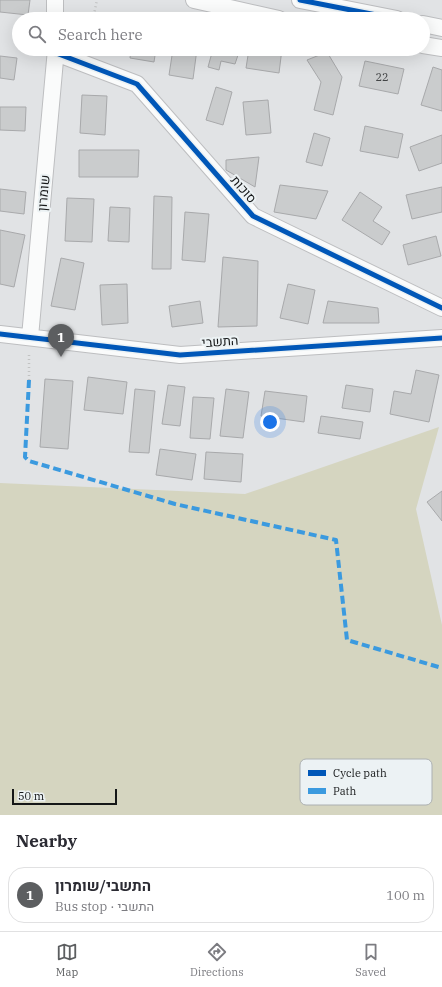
<!DOCTYPE html>
<html lang="en">
<head>
<meta charset="utf-8">
<style>
  :root { --surface:#fff; --page:#f7f7f7; --text:#2b2b33; --muted:#7c7c81; --line:#e1e1e2; --accent:#5c5e60 }
  body { margin:0; font-family:"IBM Plex Serif",Heebo,serif; background:var(--page); color:var(--text) }
  .scale { position:absolute; left:12px; bottom:10px; width:105px; box-sizing:border-box; padding-left:4px; border:2px solid #151718; border-top:0; font-size:11px; line-height:14px; white-space:nowrap; color:#151718; -webkit-text-stroke:3px #ecf2f4; paint-order:stroke }
  .you { position:absolute; left:270px; top:422px; width:14px; height:14px; margin:-10px; border:3px solid #fff; border-radius:50%; background:#1a73e8; box-shadow:0 0 0 6px #1a73e833 }
  .badge { display:grid; place-items:center; width:26px; height:26px; border-radius:50%; background:var(--accent); color:#fff; font-size:13px; font-weight:700 }
  .pin { position:absolute; translate:-50% -33px; filter:drop-shadow(0 1px 2px #0008) }
  .pin::after { content:''; position:absolute; top:21px; width:14px; height:12px; background:inherit; clip-path:polygon(0 0,100% 0,50% 100%) }
  .list { margin:0; padding:0; list-style:none }
  h2 { display:flex; justify-content:space-between; align-items:center; height:52px; margin:0; padding:0 16px; font-size:17px }
  h2 small { font-size:13px; font-weight:400; color:var(--muted) }
  .list li { display:grid; grid-template-columns:26px 1fr auto; gap:12px; align-items:center; box-sizing:border-box; height:56px; margin:0 8px 8px; padding:0 8px; border:1px solid var(--line); border-radius:16px }
  .list b { display:block; font-size:15px; white-space:nowrap }
  .list p { margin:0; font-size:13px; white-space:nowrap; color:var(--muted) }
  .list em { font-size:13px; font-style:normal; color:var(--muted) }
  .icon { flex:none; width:22px; height:22px; fill:none; stroke:currentColor; stroke-width:2; stroke-linecap:round; stroke-linejoin:round }
  .map { position:relative; flex:none; width:442px; height:815px; overflow:hidden }
  .search { position:absolute; background:var(--surface); box-shadow:0 4px 16px #0002; left:12px; right:12px; top:12px; height:44px; display:flex; align-items:center; gap:10px; box-sizing:border-box; padding:0 14px; border-radius:22px; color:var(--muted); font-size:15px }
  .sheet { height:116px; background:var(--surface) }
  nav { display:flex; justify-content:space-around; align-items:center; box-sizing:border-box; height:56px; border-top:1px solid var(--line); background:var(--surface); font-size:11px; color:var(--muted) }
  nav a { display:grid; justify-items:center; gap:2px }
  nav .on { color:var(--accent) }
  .map>svg:first-child { display:block }
  .green { fill:#d5d5c0 }
  .building { fill:#cacccd; stroke:#a8a9ab }
  .lines { fill:none; stroke-linecap:round; stroke-linejoin:round }
  .minor-casing { stroke:#bdbec0; stroke-width:18 }
  .path { stroke:#c2c3c3; stroke-width:2.5; stroke-dasharray:1 3; stroke-linecap:butt }
  .minor { stroke:#fafbfb; stroke-width:16 }
  .quiet { stroke:#3b9adf; stroke-width:4; stroke-dasharray:8 4; stroke-linecap:butt }
  .cycleway-casing { stroke:#ecf2f4; stroke-width:8 }
  .cycleway { stroke:#0057b8; stroke-width:5 }
  .labels { text-anchor:middle; stroke-width:4; stroke-linejoin:round; paint-order:stroke }
  .number-label { font-size:11px; fill:#434546 }
  .street-label { font-size:13px; fill:#151718; stroke:#ecf2f4 }
  .key { fill:#ecf2f4; stroke:#acb0b2; stroke-width:1 }
  .key-label { font-size:11px; fill:#151718 }
</style>
</head>
<body>
<div class="map">
<svg width="442" height="815" viewBox="0 0 442 815">
  <rect width="100%" height="100%" fill="#e1e3e5"/>
  <path class="green" d="M439,427L416,509L442,625V815H0V483L245,494Z"/>
  <path class="building" d="M0,0H30L28,15L0,12Z
    M131,49H156L154,62L130,58Z
    M173,49H197L193,79L169,75Z
    M213,49H240L235,64L221,61L219,70L208,67Z
    M249,49H282L279,73L246,68Z
    M327,52L342,77L333,115L314,110L321,82L307,60Z
    M0,56L17,58L14,80L0,78Z
    M365,61L404,69L398,94L359,86Z
    M433,67L442,70V111L421,105Z
    M216,87L232,92L223,125L206,120Z
    M82,95L107,96L105,135L80,133Z
    M268,100L271,133L246,135L243,102Z
    M0,107H26L25,131L0,130Z
    M365,126L403,134L398,158L360,151Z
    M314,133L330,138L322,166L306,162Z
    M442,135V163L419,171L410,147Z
    M79,150H139L138,177H79Z
    M259,157L255,187L226,170V160Z
    M280,185L328,191L316,219L274,212Z
    M442,187V212L412,219L406,195Z
    M0,189L26,192L24,214L0,211Z
    M360,192L382,207L373,221L390,232L382,245L342,220Z
    M154,196L172,197L171,269H152Z
    M67,198L94,199L92,242L65,241Z
    M110,207L130,208L129,242L108,241Z
    M185,212L209,214L205,262L182,260Z
    M0,230L25,235L14,287L0,284Z
    M436,236L441,256L408,265L403,245Z
    M223,257L258,261L257,326L218,327Z
    M61,258L84,263L75,310L51,306Z
    M127,284L128,323L102,325L100,285Z
    M288,284L315,290L308,324L280,318Z
    M200,301L203,323L172,327L169,306Z
    M328,301L378,308L379,323H323Z
    M416,370L439,375L429,422L390,414L394,391L411,394Z
    M88,377L127,382L123,414L84,410Z
    M45,379L73,381L68,449L40,447Z
    M168,385L185,387L180,426L162,424Z
    M346,385L373,389L370,412L342,408Z
    M135,389L155,391L149,453L129,452Z
    M226,389L249,392L243,438L220,436Z
    M265,391L307,396L304,422L261,416Z
    M193,397L214,398L210,439L190,438Z
    M321,416L363,422L360,439L318,433Z
    M160,449L196,454L192,480L156,475Z
    M206,452L243,454L241,482L204,479Z
    M442,491V521L427,502Z"/>
  <g class="lines">
    <defs>
      <path id="minor" d="M55,0V19
        M194,0L279,19
        M300,0L397,19
        M423,24L442,28
        M423,45L442,48
        M56,53L137,84L253,216L442,308
        M0,334L180,355L442,338
        M30,337L56,49"/>
    </defs>
    <use href="#minor" class="minor-casing"/>
    <path class="path" d="M93,19L97,0
      M29,380V352"/>
    <use href="#minor" class="minor"/>
    <path class="quiet" d="M29,380L25,457L29,461L175,504L336,540L347,640L442,668"/>
    <defs>
      <path id="cycleway" d="M300,0L397,19
        M56,53L137,84L253,216L442,308
        M0,334L180,355L442,338"/>
    </defs>
    <use href="#cycleway" class="cycleway-casing"/>
    <use href="#cycleway" class="cycleway"/>
  </g>
  <g class="labels">
    <g class="number-label">
      <text x="382" y="81">22</text>
    </g>
    <g class="street-label">
      <text transform="translate(244 189) rotate(49)" y="5">סוכות</text>
      <text transform="translate(43 193) rotate(-85)" y="5">שומרון</text>
      <text transform="translate(220 341) rotate(-4)" y="5">התשבי</text>
    </g>
  </g>
  <rect x="300" y="759" width="132" height="46" rx="6" class="key"/>
  <rect x="308" y="770" width="18" height="6" fill="#0057b8"/>
  <rect x="308" y="788" width="18" height="6" fill="#3b9adf"/>
  <g class="key-label">
    <text x="333" y="777">Cycle path</text>
    <text x="333" y="795">Path</text>
  </g>
</svg>
<div class="scale">50 m</div>
<div class="you"></div>
<div class="pin badge" style="left:61px;top:357px">1</div>
<div class="search"><svg class="icon" aria-label="search" viewBox="0 0 24 24"><circle cx="10" cy="10" r="6"/><path d="M15 15l6 6"/></svg>Search here</div>
</div>
<section class="sheet">
<h2>Nearby<small></small></h2>
<ul class="list">
<li><span class="badge">1</span><div><b>התשבי/שומרון</b><p>Bus stop · התשבי</p></div><em>100 m</em></li>
</ul>
</section>
<nav>
<a class="on"><svg class="icon" aria-label="map" viewBox="0 0 24 24"><path d="M3 6l6-2 6 2 6-2v14l-6 2-6-2-6 2zM9 4v14M15 6v14"/></svg>Map</a>
<a><svg class="icon" aria-label="directions" viewBox="0 0 24 24"><path d="M12 3l9 9-9 9-9-9zM9 14v-3h6M13 9l2 2-2 2"/></svg>Directions</a>
<a><svg class="icon" aria-label="saved" viewBox="0 0 24 24"><path d="M7 4h10v16l-5-4-5 4z"/></svg>Saved</a>
</nav>
</body>
</html>
